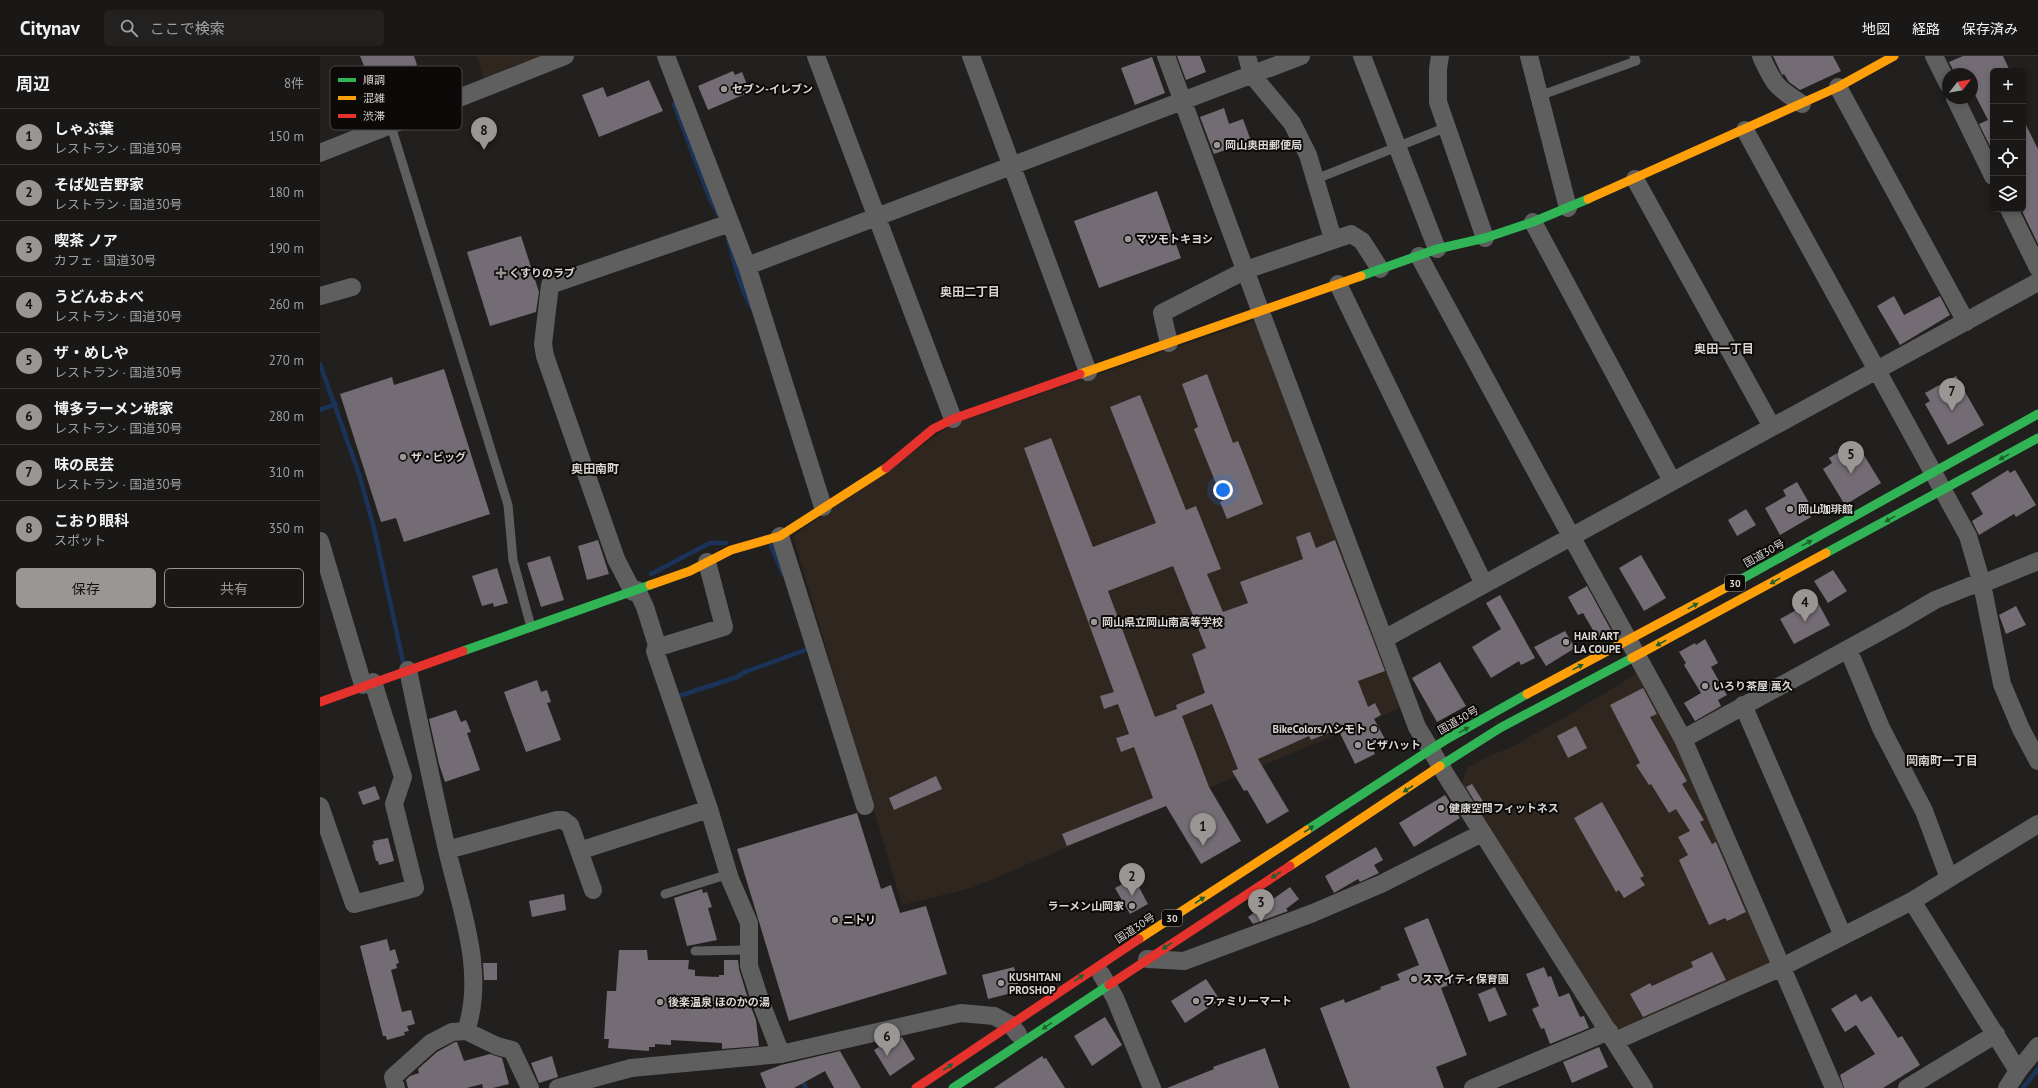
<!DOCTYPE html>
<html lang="ja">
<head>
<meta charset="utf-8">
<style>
  :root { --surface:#1a1816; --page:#23211f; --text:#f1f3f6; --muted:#9fa0a1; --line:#383735; --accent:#999694 }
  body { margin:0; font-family:"PT Sans","Noto Sans JP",sans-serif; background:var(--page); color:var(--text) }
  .controls { position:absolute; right:12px; top:12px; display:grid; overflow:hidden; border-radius:6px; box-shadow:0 2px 6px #0003 }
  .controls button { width:36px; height:36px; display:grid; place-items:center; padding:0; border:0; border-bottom:1px solid var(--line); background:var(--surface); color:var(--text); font:20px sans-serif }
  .compass { position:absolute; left:1622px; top:12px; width:36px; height:36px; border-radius:50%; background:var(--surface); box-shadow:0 2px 6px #0003; rotate:59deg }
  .you { position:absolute; left:903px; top:434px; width:14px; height:14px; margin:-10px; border:3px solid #fff; border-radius:50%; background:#1a73e8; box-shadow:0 0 0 6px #1a73e833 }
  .badge { display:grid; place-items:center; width:26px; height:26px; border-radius:50%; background:var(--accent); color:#111; font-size:13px; font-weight:700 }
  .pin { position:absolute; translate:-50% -33px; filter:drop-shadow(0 1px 2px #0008) }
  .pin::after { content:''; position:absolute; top:21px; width:14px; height:12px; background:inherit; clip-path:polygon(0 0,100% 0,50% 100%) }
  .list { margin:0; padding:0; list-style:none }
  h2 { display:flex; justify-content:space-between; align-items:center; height:52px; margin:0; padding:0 16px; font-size:17px }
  h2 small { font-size:13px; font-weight:400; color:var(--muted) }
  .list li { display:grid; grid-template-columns:26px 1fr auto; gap:12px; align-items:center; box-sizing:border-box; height:56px; padding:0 16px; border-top:1px solid var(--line) }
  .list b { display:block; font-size:15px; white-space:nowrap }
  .list p { margin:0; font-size:13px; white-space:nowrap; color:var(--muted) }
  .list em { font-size:13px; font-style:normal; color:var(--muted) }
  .actions { display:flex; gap:8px; padding:12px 16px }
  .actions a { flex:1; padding:9px 0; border:1px solid var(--accent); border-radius:6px; text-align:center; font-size:14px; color:var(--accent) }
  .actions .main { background:var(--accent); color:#111 }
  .icon { flex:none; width:22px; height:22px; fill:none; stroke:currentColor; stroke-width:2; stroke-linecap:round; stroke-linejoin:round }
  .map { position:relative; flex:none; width:1718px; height:1032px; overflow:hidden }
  header { display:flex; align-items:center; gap:24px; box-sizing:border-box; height:56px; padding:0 20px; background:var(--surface); border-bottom:1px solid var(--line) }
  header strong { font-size:19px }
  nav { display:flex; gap:22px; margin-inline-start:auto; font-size:14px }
  .search { width:280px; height:36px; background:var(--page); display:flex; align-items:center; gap:10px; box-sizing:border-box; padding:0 14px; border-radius:6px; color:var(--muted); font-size:15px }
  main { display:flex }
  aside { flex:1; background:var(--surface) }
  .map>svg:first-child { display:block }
  .built { fill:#2f2620 }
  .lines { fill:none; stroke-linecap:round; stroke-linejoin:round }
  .stream { stroke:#1b3358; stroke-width:4.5 }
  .building { fill:#746c74; fill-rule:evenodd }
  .lane { stroke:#605f5f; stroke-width:9 }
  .street { stroke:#605f5f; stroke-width:18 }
  .fast { stroke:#30b455; stroke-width:9 }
  .slow { stroke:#ff9f0a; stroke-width:9 }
  .jam { stroke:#e5322d; stroke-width:9 }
  .oneway { fill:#1e5f2e }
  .poi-dot { fill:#999694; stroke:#0b0a08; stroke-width:1.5 }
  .labels { text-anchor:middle; stroke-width:4; stroke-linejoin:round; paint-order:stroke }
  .shield { fill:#0b0a08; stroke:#9b9997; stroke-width:1 }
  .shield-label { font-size:10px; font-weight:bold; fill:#d9d6d4 }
  .poi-label { font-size:11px; font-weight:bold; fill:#d9d6d4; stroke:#0b0a08; text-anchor:start }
  .street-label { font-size:11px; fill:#d9d6d4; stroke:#0b0a08 }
  .neighbourhood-label { font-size:12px; font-weight:bold; fill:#d9d3ce; stroke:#0b0a08 }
  .key { fill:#0b0a08; stroke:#494745; stroke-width:1 }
  .key-label { font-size:11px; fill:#d9d6d4 }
</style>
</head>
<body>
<header>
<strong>Citynav</strong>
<div class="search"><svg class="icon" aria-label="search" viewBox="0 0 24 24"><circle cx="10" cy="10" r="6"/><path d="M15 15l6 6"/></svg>ここで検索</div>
<nav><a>地図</a><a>経路</a><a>保存済み</a></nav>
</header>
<main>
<aside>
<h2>周辺<small>8件</small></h2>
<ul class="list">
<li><span class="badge">1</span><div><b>しゃぶ葉</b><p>レストラン · 国道30号</p></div><em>150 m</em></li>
<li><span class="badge">2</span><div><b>そば処吉野家</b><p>レストラン · 国道30号</p></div><em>180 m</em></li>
<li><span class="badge">3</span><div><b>喫茶 ノア</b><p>カフェ · 国道30号</p></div><em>190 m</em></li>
<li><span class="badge">4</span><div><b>うどんおよべ</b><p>レストラン · 国道30号</p></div><em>260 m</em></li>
<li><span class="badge">5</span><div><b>ザ・めしや</b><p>レストラン · 国道30号</p></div><em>270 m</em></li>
<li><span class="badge">6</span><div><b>博多ラーメン琥家</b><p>レストラン · 国道30号</p></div><em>280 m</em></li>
<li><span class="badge">7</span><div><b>味の民芸</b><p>レストラン · 国道30号</p></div><em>310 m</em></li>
<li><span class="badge">8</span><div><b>こおり眼科</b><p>スポット</p></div><em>350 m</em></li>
</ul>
<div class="actions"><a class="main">保存</a><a>共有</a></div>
</aside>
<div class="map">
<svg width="1718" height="1032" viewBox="0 0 1718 1032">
  <rect width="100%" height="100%" fill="#22201e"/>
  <path class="built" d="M157,0H227L164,24Z
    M936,264L1082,651L651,832L582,849L473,480L633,368Z
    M1319,616L1360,688L1454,909L1299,977L1141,728L1147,712L1171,699L1190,692L1252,657Z"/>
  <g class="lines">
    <path class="stream" d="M354,48L390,143L398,158
      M408,183C415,207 420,234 434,255
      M0,308L39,418L54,472L84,610
      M0,354L16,348
      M451,490L463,518
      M331,518L390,487H406
      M356,641L417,621L425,616L488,593L487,589
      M480,1021L486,1032
      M1703,1032L1718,1013"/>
  </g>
  <path class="building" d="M40,0H94L97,9L51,27Z
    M857,0H880L886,16L866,24Z
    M1453,0H1513L1521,15L1480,34L1469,26L1464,18L1462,19Z
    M1643,0H1683L1690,15H1673V96L1659,68L1668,64L1652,33V18H1635L1629,6Z
    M832,1L845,37L815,49L801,12Z
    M413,15L415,19L422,16L430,36L388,54L378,30Z
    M329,24L343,55L279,81L262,39L283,31L287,41Z
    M904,52L909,68L923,63L931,85L894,98L880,61Z
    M1703,63L1718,93V188L1701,153H1703Z
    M837,135L861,202L779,232L754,165Z
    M201,180L219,236L216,256L170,270L147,196Z
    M1574,240L1584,259L1620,240L1630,259L1580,289L1557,250Z
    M124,313L170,458L84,486L76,462L61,466L20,338L72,321L74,329Z
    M887,318L913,387L918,385L943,448L907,463L900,446L903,445L874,373L878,371L862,328Z
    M1636,320L1664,369L1628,389L1605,348L1610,345L1605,337Z
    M820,339L866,454L876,450L901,513L887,518L903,556L928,547L920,526L983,503L976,481L990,476L996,492L1015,484L1065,615L1038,625L1048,651L1055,647L1061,659L1054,663L1065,683L1051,690L1055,698L1035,708L1018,673L991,684L989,680L938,703L969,755L947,768L927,734L924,735L912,715L918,713L892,648L862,660L889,731L921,785L881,808L846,750L747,790L742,778L833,742L814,691L801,696L796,682L809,678L798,648L784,653L780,640L794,636L704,392L731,382L773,491L836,467L790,351ZM853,510L886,592L872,598L885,637L856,649L857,653L835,661L788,535Z
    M1536,386L1561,427L1525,449L1503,413L1512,407L1509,402Z
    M1688,414L1690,417L1695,414L1716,449L1696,461L1694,458L1659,479L1652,465L1663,458L1651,437Z
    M1477,426L1491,450L1486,452L1491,461L1460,479L1445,452L1466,440L1463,434Z
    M1426,453L1436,469L1417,480L1408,464Z
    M278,484L289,518L267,524L258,490Z
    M1321,499L1346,542L1324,555L1299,512Z
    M230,500L244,544L221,551L207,507Z
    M177,512L188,547L174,551L173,547L162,550L152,520Z
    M1513,514L1527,535L1508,547L1494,525Z
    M1267,530L1291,574L1277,581L1263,557L1258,559L1248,541Z
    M1180,539L1215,602L1201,609L1199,605L1171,622L1152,591L1181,573L1166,547Z
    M1496,543L1510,569L1474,588L1460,563Z
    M1696,550L1706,569L1686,578L1679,559Z
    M1245,575L1255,592L1226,610L1214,591Z
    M1385,583L1398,607L1391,611L1407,639L1398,644L1401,650L1375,665L1364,647L1381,637L1364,609L1366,607L1359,596L1375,587L1376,589Z
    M1120,606L1146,650L1117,666L1092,622Z
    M217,624L221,636L227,634L231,646L227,647L241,684L206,696L184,636Z
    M1323,632L1337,658L1330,661L1367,725L1362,728L1384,764L1380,766L1392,788L1396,786L1426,856L1407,865L1405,862L1389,869L1359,804L1368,799L1358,781L1370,775L1356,753L1349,757L1331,728L1329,729L1316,709L1320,707L1290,649Z
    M136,654L141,666L146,664L151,676L147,677L160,714L125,726L119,708L109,663Z
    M1256,670L1267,692L1248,702L1237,680Z
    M616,720L622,733L574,754L569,742Z
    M1152,728L1164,747L1158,751L1146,731Z
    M55,730L60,743L43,749L38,736Z
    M1125,739L1140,762L1094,791L1079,767Z
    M1282,746L1324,820L1320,822L1325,829L1304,842L1299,834L1296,836L1254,762Z
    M537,757L561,833L571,829L580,857L606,850L627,918L469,965L417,793Z
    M68,782L74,805L59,809L58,805H56L52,789L54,788L53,785Z
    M1056,791L1063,804L1054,809L1059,817L1040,826L1038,823L1014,837L1005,820Z
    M814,822L828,848L810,858L795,832Z
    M970,831L979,843L966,853L968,855L933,868L928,861Z
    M382,833L383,837L387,836L392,851L388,852L397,884L367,890L354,842Z
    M244,838L246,854L212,861L209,845Z
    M1108,862L1134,927L1121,932L1147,999L1116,1011L1124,1032H1030L1000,952L1024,943L1025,947L1061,933L1060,931L1080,924L1077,918L1099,909L1084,872Z
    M67,883L70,895L75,893L79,907L76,908L77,912L71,914L82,956L91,954L95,968L87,970L89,975L84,976L85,979L67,984L66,980H63L40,890Z
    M299,894H327L328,904H369L368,913L375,914V920L399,921V919H404V904H418L419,913L429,946L436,964L439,990L402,993V987L351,984V989L335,988V991H329V995L288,992L289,983H284L287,935H296Z
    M1392,896L1406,924L1323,961L1310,938L1330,927L1332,930L1373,911L1371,906Z
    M163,907H177V924H164Z
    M694,911L700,935L668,943L662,919Z
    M1224,911L1228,921L1231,920L1239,941L1249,937L1260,961L1264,960L1269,972L1230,988L1224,972L1221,973L1212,953L1219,950L1206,918Z
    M886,923L900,944L865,967L851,945Z
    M1175,931L1187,959L1169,966L1158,938Z
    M1536,938L1541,946L1551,940L1578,982L1582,980L1600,1009L1563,1032H1524L1520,1019L1555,998L1536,969L1525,976L1511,953Z
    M785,961L802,989L772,1010L754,980Z
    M582,981L595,1003L570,1020L554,994L570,984Z
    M135,986H137L144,1005L170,998L182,1002L189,1028L173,1032H163L162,1028L147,1032H88L86,1024L90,1020L99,1017L98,1013L117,996Z
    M1279,991L1288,1011L1252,1027L1243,1006Z
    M945,992L959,1032H847L894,1013L893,1011Z
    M520,995L541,1032H514L505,1015L474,1032H446L440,1017L461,1009Z
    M232,1000L238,1021L219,1027L211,1007Z
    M722,1000L724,1003L726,1002L745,1032H674Z"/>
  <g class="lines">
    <path class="lane" d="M1219,40L1316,5L1314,0
      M71,70L188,449L193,504L211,571
      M996,123L1127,71
      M345,838L409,818
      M375,895L429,894"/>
    <path class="street" d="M346,0L427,210L503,451
      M496,0L633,363
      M651,0L768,316
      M846,0L940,254L1097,671L1129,724L1324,1032
      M927,0L932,19L972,67L988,99L1013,183
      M1042,0L1117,193
      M1120,0L1118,13V46L1165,182
      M1209,0L1248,152
      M1441,0C1454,29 1456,31 1482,48
      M1614,0L1628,28
      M1518,31L1646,266
      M1635,42L1673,120
      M1425,74L1648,480L1662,528L1682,628L1701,673L1718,705
      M0,97L245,0
      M1315,123L1452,371
      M1689,153L1718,212
      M1213,166L1352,425
      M1099,200L1251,480L1363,683L1514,1032
      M427,210L981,0
      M1018,228L1164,528
      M0,240L32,231
      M849,287L842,257L926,214L1031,178L1042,185L1060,213
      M460,480L545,750
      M0,485L43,629
      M317,534L325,551L337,589L335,595L389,753L410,823L429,867V910L441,947L461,998
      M313,536L296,503L225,300L223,288L230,229L410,167
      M1064,583L1718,226
      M336,592L404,571L387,506
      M1528,593L1561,672L1604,755L1629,822
      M88,614C100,671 112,728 125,785C138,846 167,913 146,975
      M1423,649L1523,880
      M1363,683L1581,564L1615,544L1650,530L1662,528L1718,505
      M0,750L34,848L95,832L74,748L83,721L53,626
      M127,794L237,764H243L250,769L273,834
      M259,795L389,753
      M1592,845L1698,1015
      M827,903L864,905L993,857L1061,828L1162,777
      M781,918L795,942L832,1032
      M1295,985L1462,911L1592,845L1718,768
      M76,1032L73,1021L111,987L132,976L146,975L177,990L192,994L210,1032
      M238,1032L311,1012L461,998L641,957L674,960L691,969L698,978
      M1153,1032L1289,975
      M1587,1032L1676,978
      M1687,1032L1698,1015L1718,990"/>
    <path class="fast" d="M1041,220L1117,193L1165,182L1213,166L1268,143
      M1506,497L1718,382
      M1409,530L1718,358
      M143,595L330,529
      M1120,710L1180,672L1312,602
      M987,774L1127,683L1207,638
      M633,1032L789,929"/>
    <path class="slow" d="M1268,143L1518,31L1574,0
      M760,318L1041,220
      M330,529L370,515L411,494L460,480L566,412
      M1312,602L1506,497
      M1207,638L1409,530
      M970,810L1120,710
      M819,883L987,774"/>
    <path class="jam" d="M566,412L613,373L633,363L760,318
      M0,646L143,595
      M789,929L970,810
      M596,1032L819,883"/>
  </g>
  <defs><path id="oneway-solid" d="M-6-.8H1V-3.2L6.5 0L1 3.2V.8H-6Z"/></defs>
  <g class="oneway">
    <use href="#oneway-solid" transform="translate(1684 401) rotate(151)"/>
    <use href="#oneway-solid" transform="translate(1570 463) rotate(151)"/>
    <use href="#oneway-solid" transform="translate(1487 487) rotate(-29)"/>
    <use href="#oneway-solid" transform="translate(1455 525) rotate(151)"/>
    <use href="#oneway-solid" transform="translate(1373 550) rotate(-29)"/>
    <use href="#oneway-solid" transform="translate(1341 587) rotate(151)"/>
    <use href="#oneway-solid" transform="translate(1258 611) rotate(-27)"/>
    <use href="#oneway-solid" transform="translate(1144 674) rotate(-29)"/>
    <use href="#oneway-solid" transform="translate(1088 733) rotate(147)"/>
    <use href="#oneway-solid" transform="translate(989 773) rotate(-33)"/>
    <use href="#oneway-solid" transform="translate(956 819) rotate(147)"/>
    <use href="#oneway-solid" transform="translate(880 844) rotate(-33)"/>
    <use href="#oneway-solid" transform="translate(847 890) rotate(147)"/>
    <use href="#oneway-solid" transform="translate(759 922) rotate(-34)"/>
    <use href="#oneway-solid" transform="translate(727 970) rotate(146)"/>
    <use href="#oneway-solid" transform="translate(628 1011) rotate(-33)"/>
  </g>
  <g class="poi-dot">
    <circle cx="404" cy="33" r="4"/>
    <circle cx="897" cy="89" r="4"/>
    <circle cx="808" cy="183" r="4"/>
    <path d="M179 211h4v4h4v4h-4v4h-4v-4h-4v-4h4z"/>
    <circle cx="83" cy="401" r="4"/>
    <circle cx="1470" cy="453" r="4"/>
    <circle cx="774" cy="566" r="4"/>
    <circle cx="1246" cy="586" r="4"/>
    <circle cx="1385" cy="630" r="4"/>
    <circle cx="1054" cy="673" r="4"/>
    <circle cx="1038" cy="689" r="4"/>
    <circle cx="1121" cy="752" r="4"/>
    <circle cx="812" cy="850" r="4"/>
    <circle cx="515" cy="864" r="4"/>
    <circle cx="1094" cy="923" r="4"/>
    <circle cx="681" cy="927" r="4"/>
    <circle cx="876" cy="945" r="4"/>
    <circle cx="340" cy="946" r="4"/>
  </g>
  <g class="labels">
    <g class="shield">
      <rect x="1405" y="519" width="20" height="16" rx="3"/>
      <rect x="842" y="854" width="20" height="16" rx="3"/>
    </g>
    <g class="shield-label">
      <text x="1415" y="531">30</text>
      <text x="852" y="866">30</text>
    </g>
    <g class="poi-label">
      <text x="412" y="37">セブン-イレブン</text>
      <text x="905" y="93">岡山奥田郵便局</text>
      <text x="816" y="187">マツモトキヨシ</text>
      <text x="189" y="221">くすりのラブ</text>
      <text x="91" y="405">ザ・ビッグ</text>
      <text x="1478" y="457">岡山珈琲館</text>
      <text x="782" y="570">岡山県立岡山南高等学校</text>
      <text x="1254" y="584">HAIR ART<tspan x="1254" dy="13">LA COUPE</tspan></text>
      <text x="1393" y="634">いろり茶屋 萬久</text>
      <text x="1046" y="677" text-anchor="end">BikeColorsハシモト</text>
      <text x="1046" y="693">ピザハット</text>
      <text x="1129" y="756">健康空間フィットネス</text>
      <text x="804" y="854" text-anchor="end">ラーメン山岡家</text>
      <text x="523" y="868">ニトリ</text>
      <text x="689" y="925">KUSHITANI<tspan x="689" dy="13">PROSHOP</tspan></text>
      <text x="1102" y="927">スマイティ保育園</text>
      <text x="884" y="949">ファミリーマート</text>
      <text x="348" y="950">後楽温泉 ほのかの湯</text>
    </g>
    <g class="street-label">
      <text transform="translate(1444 497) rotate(-29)" y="4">国道30号</text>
      <text transform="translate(1138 664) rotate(-30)" y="4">国道30号</text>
      <text transform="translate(815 872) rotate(-33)" y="4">国道30号</text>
    </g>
    <g class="neighbourhood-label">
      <text x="650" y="240">奥田二丁目</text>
      <text x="1404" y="297">奥田一丁目</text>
      <text x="275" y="417">奥田南町</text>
      <text x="1622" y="709">岡南町一丁目</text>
    </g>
  </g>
  <rect x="10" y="10" width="132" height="64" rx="6" class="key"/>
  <rect x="18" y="22" width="18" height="4" fill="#30b455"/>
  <rect x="18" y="40" width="18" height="4" fill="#ff9f0a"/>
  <rect x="18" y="58" width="18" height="4" fill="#e5322d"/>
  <g class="key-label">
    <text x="43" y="28">順調</text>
    <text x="43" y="46">混雑</text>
    <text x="43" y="64">渋滞</text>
  </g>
</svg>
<div class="controls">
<button>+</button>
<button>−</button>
<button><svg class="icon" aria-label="locate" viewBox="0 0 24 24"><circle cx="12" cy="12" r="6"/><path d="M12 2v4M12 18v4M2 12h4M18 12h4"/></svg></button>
<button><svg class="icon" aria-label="layers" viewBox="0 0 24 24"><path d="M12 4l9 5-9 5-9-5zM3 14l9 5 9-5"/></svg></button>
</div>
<svg class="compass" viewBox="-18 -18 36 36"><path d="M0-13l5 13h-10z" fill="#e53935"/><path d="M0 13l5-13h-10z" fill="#9fa0a1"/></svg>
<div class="you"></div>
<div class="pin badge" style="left:883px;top:790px">1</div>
<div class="pin badge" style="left:812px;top:840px">2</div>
<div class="pin badge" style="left:941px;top:866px">3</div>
<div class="pin badge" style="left:1485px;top:566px">4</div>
<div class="pin badge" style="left:1531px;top:418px">5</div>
<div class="pin badge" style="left:567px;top:1000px">6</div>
<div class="pin badge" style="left:1632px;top:355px">7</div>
<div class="pin badge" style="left:164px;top:94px">8</div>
</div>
</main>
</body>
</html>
